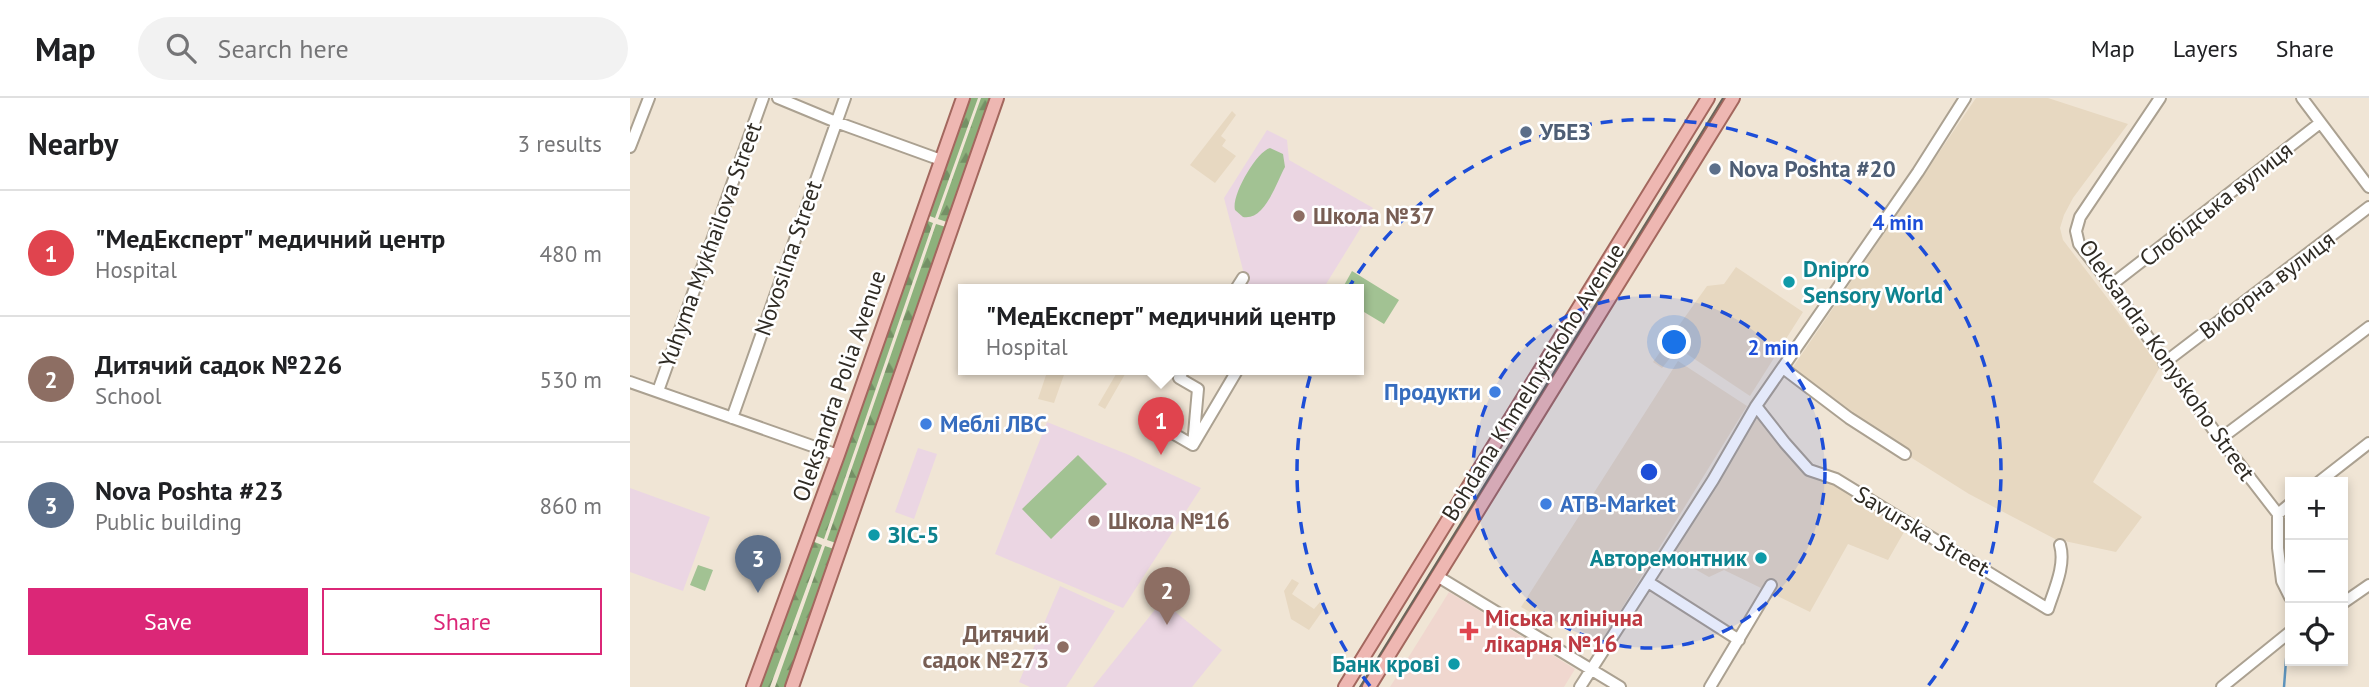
<!DOCTYPE html>
<html lang="en">
<head>
<meta charset="utf-8">
<style>
  :root { --surface:#fff; --page:#f2f2f2; --text:#202124; --muted:#757577; --line:#e0e0e0; --accent:#db2777 }
  body { margin:0; font-family:"PT Sans",sans-serif; background:var(--page); color:var(--text) }
  .controls { position:absolute; right:21px; bottom:21px; display:grid; overflow:hidden; border-radius:0px; box-shadow:0 4px 10px #0003 }
  .controls button { width:63px; height:63px; display:grid; place-items:center; padding:0; border:0; border-bottom:2px solid var(--line); background:var(--surface); color:var(--text); font:35px sans-serif }
  .you { position:absolute; left:1045px; top:245px; width:24px; height:24px; margin:-18px; border:5px solid #fff; border-radius:50%; background:#1a73e8; box-shadow:0 0 0 10px #1a73e833 }
  .badge { display:grid; place-items:center; width:46px; height:46px; border-radius:50%; background:var(--accent); color:#fff; font-size:23px; font-weight:700 }
  .pin { position:absolute; translate:-50% -58px; filter:drop-shadow(0 2px 4px #0008) }
  .pin::after { content:''; position:absolute; top:37px; width:24px; height:21px; background:inherit; clip-path:polygon(0 0,100% 0,50% 100%) }
  .popup { position:absolute; left:328px; top:186px; width:406px; height:91px; box-sizing:border-box; display:grid; place-content:center; border-radius:0px; background:var(--surface); filter:drop-shadow(0 2px 5px #0005); font-size:23px; white-space:nowrap; color:var(--muted) }
  .popup b { font-size:26px; color:var(--text) }
  .popup::after { content:''; position:absolute; left:50%; top:100%; margin-left:-14px; border:14px solid transparent; border-top-color:var(--surface) }
  .list { margin:0; padding:0; list-style:none }
  h2 { display:flex; justify-content:space-between; align-items:center; height:91px; margin:0; padding:0 28px; font-size:30px }
  h2 small { font-size:23px; font-weight:400; color:var(--muted) }
  .list li { display:grid; grid-template-columns:46px 1fr auto; gap:21px; align-items:center; box-sizing:border-box; height:126px; padding:0 28px; border-top:2px solid var(--line) }
  .list b { display:block; font-size:26px; white-space:nowrap }
  .list p { margin:0; font-size:23px; white-space:nowrap; color:var(--muted) }
  .list em { font-size:23px; font-style:normal; color:var(--muted) }
  .actions { display:flex; gap:14px; padding:21px 28px }
  .actions a { flex:1; padding:16px 0; border:2px solid var(--accent); border-radius:0px; text-align:center; font-size:24px; color:var(--accent) }
  .actions .main { background:var(--accent); color:#fff }
  .icon { flex:none; width:38px; height:38px; fill:none; stroke:currentColor; stroke-width:2; stroke-linecap:round; stroke-linejoin:round }
  .map { position:relative; flex:none; width:1739px; height:589px; overflow:hidden }
  header { display:flex; align-items:center; gap:42px; box-sizing:border-box; height:98px; padding:0 35px; background:var(--surface); border-bottom:2px solid var(--line) }
  header strong { font-size:33px }
  nav { display:flex; gap:38px; margin-inline-start:auto; font-size:24px }
  .search { width:490px; height:63px; background:var(--page); display:flex; align-items:center; gap:18px; box-sizing:border-box; padding:0 24px; border-radius:38px; color:var(--muted); font-size:26px }
  main { display:flex }
  aside { flex:1; background:var(--surface) }
  .map>svg:first-child { display:block }
  .built { fill:#e7d8c1 }
  .education { fill:#ebd6e3 }
  .medical { fill:#f0d7cf }
  .forest { fill:url(#forest-firs) }
  .pitch { fill:#a2c293 }
  .lines { fill:none; stroke-linecap:round; stroke-linejoin:round }
  .stream { stroke:#5e93bb; stroke-width:2.5 }
  .minor-casing { stroke:#aba191; stroke-width:14 }
  .major-casing { stroke:#a3675e; stroke-width:16 }
  .minor { stroke:#fff; stroke-width:10 }
  .major { stroke:#eeb7b2; stroke-width:12 }
  .tram { stroke:#6b655b; stroke-width:2 }
  .ring { fill:none; stroke:#1d4ed8; stroke-width:3.5; stroke-dasharray:12 9 }
  .service-dot { fill:#5c6f8a; stroke:#fff; stroke-width:2.5 }
  .education-dot { fill:#8d6e63; stroke:#fff; stroke-width:2.5 }
  .culture-dot { fill:#0f9aa8; stroke:#fff; stroke-width:2.5 }
  .shop-dot { fill:#3f7fe0; stroke:#fff; stroke-width:2.5 }
  .health-dot { fill:#e0444e; stroke:#fff; stroke-width:2.5 }
  .labels { text-anchor:middle; stroke-width:5; stroke-linejoin:round; paint-order:stroke }
  .service-label { font-size:23px; font-weight:bold; fill:#4e5e75; stroke:#fff; text-anchor:start }
  .street-label { font-size:23px; fill:#2f2b24; stroke:#fff }
  .education-label { font-size:23px; font-weight:bold; fill:#785e54; stroke:#fff; text-anchor:start }
  .culture-label { font-size:23px; font-weight:bold; fill:#0d838f; stroke:#fff; text-anchor:start }
  .shop-label { font-size:23px; font-weight:bold; fill:#366cbe; stroke:#fff; text-anchor:start }
  .health-label { font-size:23px; font-weight:bold; fill:#be3a42; stroke:#fff; text-anchor:start }
  .centre { fill:#1d4ed8; stroke:#fff; stroke-width:3.5 }
  .ring-label { font-size:21px; text-anchor:middle; font-weight:bold; fill:#1d4ed8; stroke:#fff; stroke-width:5; stroke-linejoin:round; paint-order:stroke }
</style>
</head>
<body>
<header>
<strong>Map</strong>
<div class="search"><svg class="icon" aria-label="search" viewBox="0 0 24 24"><circle cx="10" cy="10" r="6"/><path d="M15 15l6 6"/></svg>Search here</div>
<nav><a>Map</a><a>Layers</a><a>Share</a></nav>
</header>
<main>
<aside>
<h2>Nearby<small>3 results</small></h2>
<ul class="list">
<li><span class="badge" style="background:#e0444e">1</span><div><b>&quot;МедЕксперт&quot; медичний центр</b><p>Hospital</p></div><em>480 m</em></li>
<li><span class="badge" style="background:#8d6e63">2</span><div><b>Дитячий садок №226</b><p>School</p></div><em>530 m</em></li>
<li><span class="badge" style="background:#5c6f8a">3</span><div><b>Nova Poshta #23</b><p>Public building</p></div><em>860 m</em></li>
</ul>
<div class="actions"><a class="main">Save</a><a>Share</a></div>
</aside>
<div class="map">
<svg width="1739" height="589" viewBox="0 0 1739 589">
  <defs>
    <pattern id="forest-firs" width="22" height="20" patternUnits="userSpaceOnUse" patternTransform="scale(1.75)"><rect width="22" height="20" fill="#8db17c"/><path d="M5 1l3.5 6h-7zM16 11l3.5 6h-7z" fill="#749065"/></pattern>
  </defs>
  <rect width="100%" height="100%" fill="#f0e5d5"/>
  <path class="built" d="M1346,0H1418L1498,26L1443,100L1434,117L1430,130L1433,142L1530,269L1463,384L1512,419L1486,454L1425,441L1339,396L1239,333L1161,272Z
    M602,13L606,17L591,38L596,42L592,48L606,58L585,85L560,67Z
    M1106,169L1173,214L1120,298L1048,250L1032,270L1023,264L1077,188L1094,186Z
    M1048,263L1117,308L971,544L930,520L925,528L891,509Z
    M418,271H436L424,305L408,301Z
    M489,271H498L475,311L468,307Z
    M1128,319L1178,375L1206,383L1278,427L1258,462L1218,446L1180,514L1094,472L1079,479L1040,457Z
    M662,481L669,485L662,496L684,511L690,504L696,508L679,532L661,521L654,493Z"/>
  <path class="education" d="M637,32L657,42L659,62L743,110L693,191H618L594,100Z
    M417,324L499,357L571,390L493,510L365,456Z
    M288,350L307,356L284,421L265,414Z
    M0,390L80,419L53,493L0,474Z
    M430,488L485,513L436,589H400L389,584Z
    M532,503L592,552L562,589H463Z"/>
  <path class="medical" d="M819,494L945,571L934,589H760Z"/>
  <path class="forest" d="M339,0H348L305,120L297,117Z
    M351,0H361L317,124L308,121Z
    M295,122L303,125L194,441L184,437Z
    M306,126L316,129L206,445L197,442Z
    M182,443L192,447L140,589H130Z
    M195,448L204,451L155,589H145Z"/>
  <path class="pitch" d="M640,50L653,56L655,69C646,85 635,123 613,119L605,112C601,98 626,54 640,50Z
    M722,173L769,202L754,226L729,211V191H712Z
    M448,357L477,386L421,441L392,411Z
    M68,467L83,472L75,493L60,487Z"/>
  <g class="lines">
    <path class="stream" d="M1654,589L1657,549"/>
    <defs>
      <path id="minor" d="M148,0L206,24L311,62
        M1530,0L1450,119L1446,133L1449,146L1481,187L1590,341L1648,416V450L1652,483L1660,499
        M1672,0L1739,89
        M0,49L19,0
        M1481,187L1690,25
        M606,191L613,180
        M1534,265L1739,109
        M1153,270L1219,320L1275,356
        M554,271L549,280L568,291L563,347L608,271
        M0,284L208,357
        M28,293L133,0
        M1126,308L1155,345L1179,372L1206,381L1418,511C1424,492 1436,467 1430,447
        M102,320L215,0
        M532,329L563,347
        M1590,341L1739,229
        M1689,384L1739,345
        M1648,416L1660,406
        M807,478L990,589
        M1018,484L1109,542
        M1713,505L1739,487
        M950,589L1083,382L1126,308L1288,74L1335,0
        M1080,589L1141,487
        M1592,589L1660,534"/>
      <path id="major" d="M123,589L208,357L333,0
        M162,589L367,0
        M715,589L1078,0
        M739,589L1103,0"/>
    </defs>
    <use href="#minor" class="minor-casing"/>
    <use href="#major" class="major-casing"/>
    <use href="#minor" class="minor"/>
    <use href="#major" class="major"/>
    <path class="tram" d="M730,589L1093,0"/>
  </g>
  <circle cx="1019" cy="374" r="176" fill="#1d4ed8" fill-opacity=".12"/>
  <g class="ring">
    <circle cx="1019" cy="374" r="176"/>
    <path d="M740 588A352 352 0 1 1 1298 588"/>
  </g>
  <g class="service-dot">
    <circle cx="896" cy="34" r="7"/>
    <circle cx="1085" cy="71" r="7"/>
  </g>
  <g class="education-dot">
    <circle cx="669" cy="118" r="7"/>
    <circle cx="464" cy="423" r="7"/>
    <circle cx="433" cy="549" r="7"/>
  </g>
  <g class="culture-dot">
    <circle cx="1159" cy="184" r="7"/>
    <circle cx="244" cy="437" r="7"/>
    <circle cx="1131" cy="460" r="7"/>
    <circle cx="824" cy="566" r="7"/>
  </g>
  <g class="shop-dot">
    <circle cx="865" cy="294" r="7"/>
    <circle cx="296" cy="326" r="7"/>
    <circle cx="916" cy="406" r="7"/>
  </g>
  <path class="health-dot" d="M835.5 522.5h7v7h7v7h-7v7h-7v-7h-7v-7h7z"/>
  <g class="labels">
    <g class="service-label">
      <text x="910" y="42">УБЕЗ</text>
      <text x="1099" y="79">Nova Poshta #20</text>
    </g>
    <g class="street-label">
      <text transform="translate(1586 106) rotate(-38)" y="8">Слобідська вулиця</text>
      <text transform="translate(80 147) rotate(-70)" y="8">Yuhyma Mykhailova Street</text>
      <text transform="translate(158 160) rotate(-71)" y="8">Novosilna Street</text>
      <text transform="translate(1637 187) rotate(-37)" y="8">Виборна вулиця</text>
      <text transform="translate(1537 262) rotate(55)" y="8">Oleksandra Konyskoho Street</text>
      <text transform="translate(903 284) rotate(-58)" y="8">Bohdana Khmelnytskoho Avenue</text>
      <text transform="translate(209 288) rotate(-71)" y="8">Oleksandra Polia Avenue</text>
      <text transform="translate(1292 433) rotate(31)" y="8">Savurska Street</text>
    </g>
    <g class="education-label">
      <text x="683" y="126">Школа №37</text>
      <text x="478" y="431">Школа №16</text>
      <text x="419" y="544" text-anchor="end">Дитячий<tspan x="419" dy="26">садок №273</tspan></text>
    </g>
    <g class="culture-label">
      <text x="1173" y="179">Dnipro<tspan x="1173" dy="26">Sensory World</tspan></text>
      <text x="258" y="445">ЗІС-5</text>
      <text x="1117" y="468" text-anchor="end">Авторемонтник</text>
      <text x="810" y="574" text-anchor="end">Банк крові</text>
    </g>
    <g class="shop-label">
      <text x="851" y="302" text-anchor="end">Продукти</text>
      <text x="310" y="334">Меблі ЛВС</text>
      <text x="930" y="414">ATB-Market</text>
    </g>
    <g class="health-label">
      <text x="855" y="528">Міська клінічна<tspan x="855" dy="26">лікарня №16</tspan></text>
    </g>
  </g>
  <circle cx="1019" cy="374" r="10" class="centre"/>
  <g class="ring-label">
    <text x="1268" y="132">4 min</text>
    <text x="1143" y="257">2 min</text>
  </g>
</svg>
<div class="controls">
<button>+</button>
<button>−</button>
<button><svg class="icon" aria-label="locate" viewBox="0 0 24 24"><circle cx="12" cy="12" r="6"/><path d="M12 2v4M12 18v4M2 12h4M18 12h4"/></svg></button>
</div>
<div class="you"></div>
<div class="pin badge" style="left:531px;top:357px;background:#e0444e">1</div>
<div class="popup"><b>&quot;МедЕксперт&quot; медичний центр</b>Hospital</div>
<div class="pin badge" style="left:537px;top:527px;background:#8d6e63">2</div>
<div class="pin badge" style="left:128px;top:495px;background:#5c6f8a">3</div>
</div>
</main>
</body>
</html>
